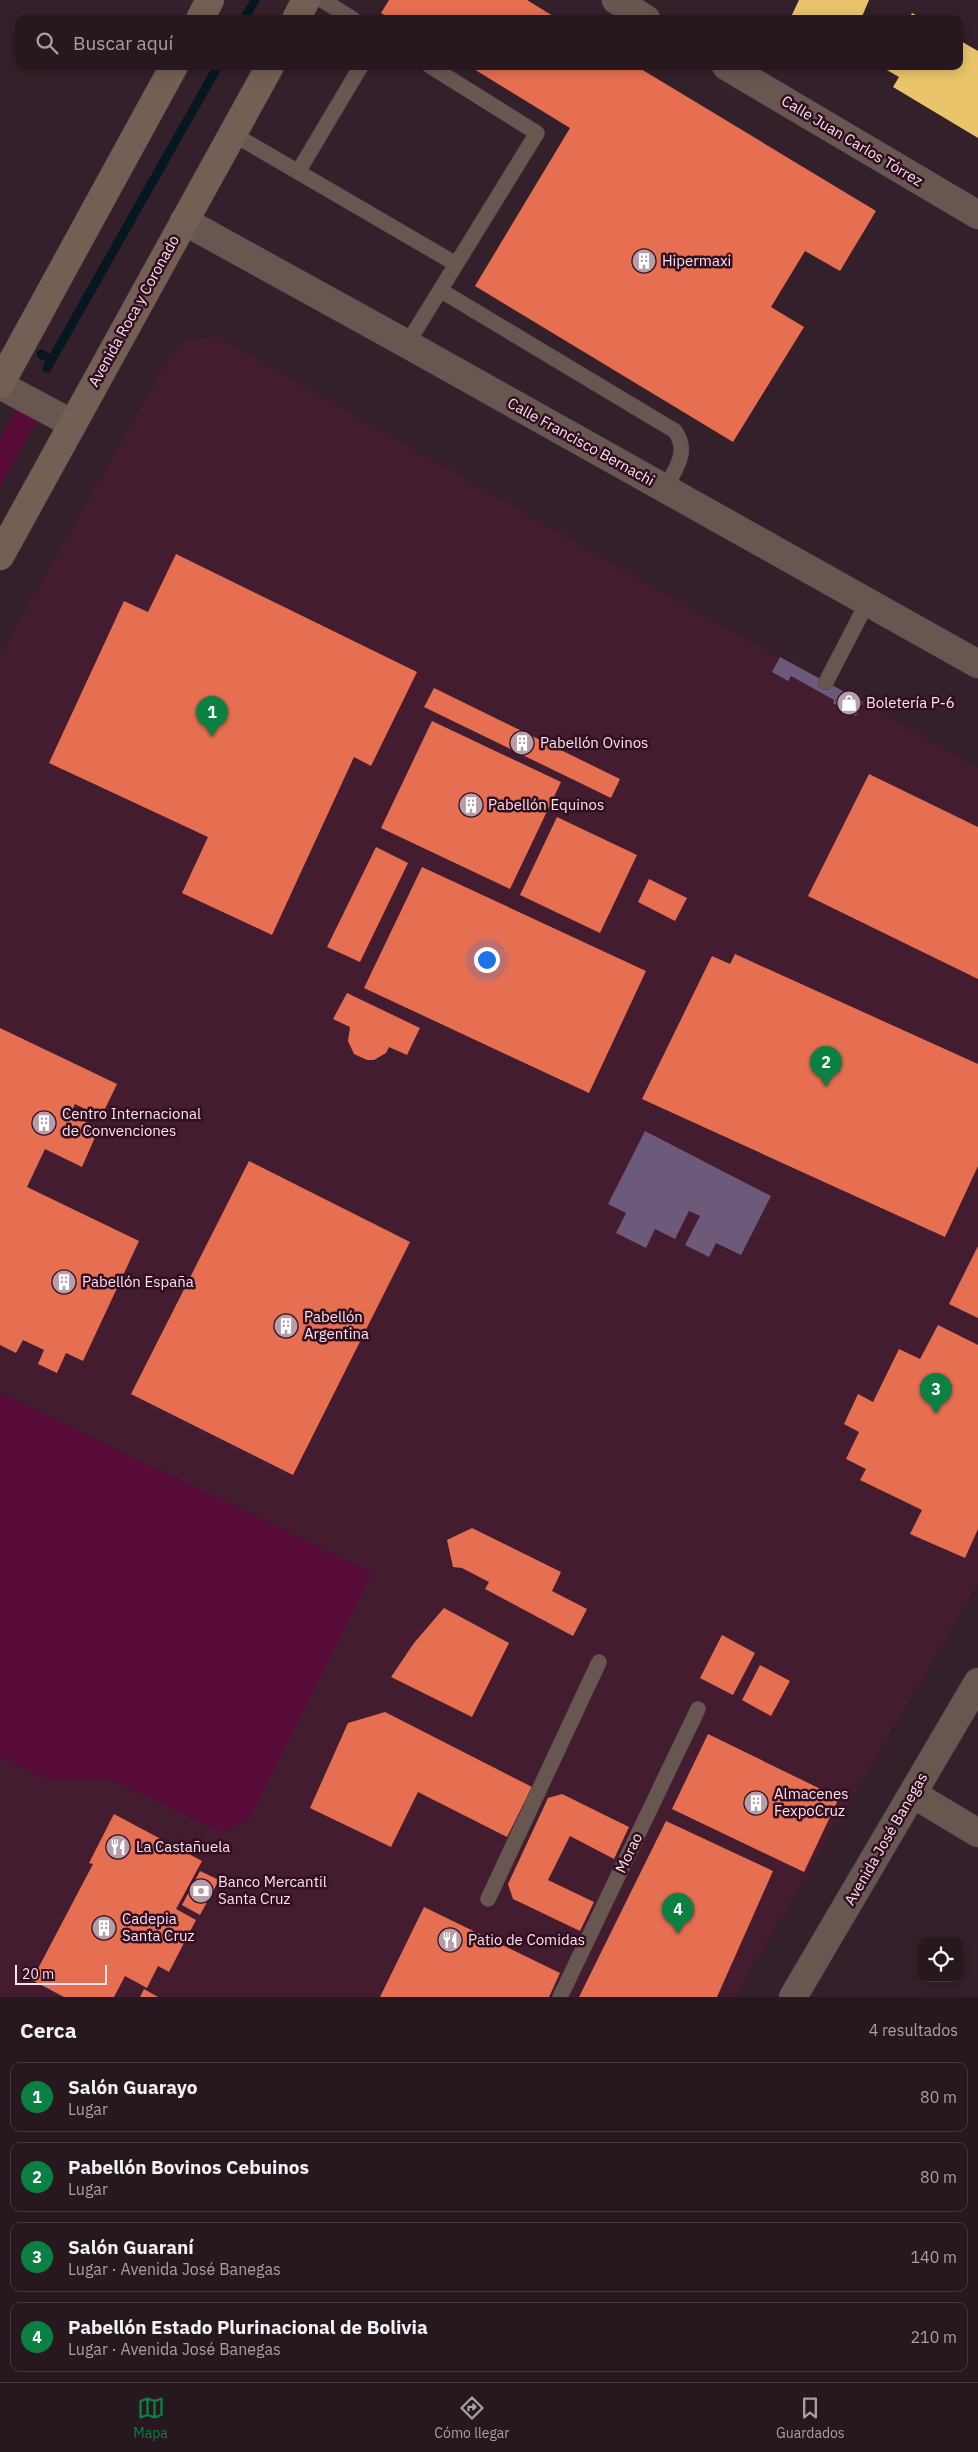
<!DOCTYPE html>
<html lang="es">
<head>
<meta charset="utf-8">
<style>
  :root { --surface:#271820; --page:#33252d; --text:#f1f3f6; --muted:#a4a0a5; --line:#43373e; --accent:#0b8043 }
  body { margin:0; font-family:"IBM Plex Sans",sans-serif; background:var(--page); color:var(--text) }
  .controls { position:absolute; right:15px; bottom:15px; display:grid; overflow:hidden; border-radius:10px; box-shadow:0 2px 12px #0003 }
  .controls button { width:45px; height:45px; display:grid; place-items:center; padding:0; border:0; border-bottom:1px solid var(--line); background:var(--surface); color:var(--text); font:25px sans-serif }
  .scale { position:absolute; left:15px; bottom:12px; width:92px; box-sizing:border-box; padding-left:5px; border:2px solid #fbe2ec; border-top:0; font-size:14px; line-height:18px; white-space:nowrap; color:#fbe2ec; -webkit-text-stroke:4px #310f20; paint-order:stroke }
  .you { position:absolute; left:486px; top:959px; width:18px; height:18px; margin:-12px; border:4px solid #fff; border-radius:50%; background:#1a73e8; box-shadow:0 0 0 8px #1a73e833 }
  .badge { display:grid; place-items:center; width:32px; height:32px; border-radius:50%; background:var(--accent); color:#fff; font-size:16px; font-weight:700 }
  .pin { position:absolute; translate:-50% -41px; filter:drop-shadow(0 1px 2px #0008) }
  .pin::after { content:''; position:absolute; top:26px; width:18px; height:15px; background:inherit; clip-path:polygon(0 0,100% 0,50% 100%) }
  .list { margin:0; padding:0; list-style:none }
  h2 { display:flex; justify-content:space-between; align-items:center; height:65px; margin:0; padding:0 20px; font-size:21px }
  h2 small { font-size:16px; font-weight:400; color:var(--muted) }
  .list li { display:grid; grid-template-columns:32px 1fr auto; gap:15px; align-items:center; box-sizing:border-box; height:70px; margin:0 10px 10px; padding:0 10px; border:1px solid var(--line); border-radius:10px }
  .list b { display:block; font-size:19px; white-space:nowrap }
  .list p { margin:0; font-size:16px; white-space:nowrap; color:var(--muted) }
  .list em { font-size:16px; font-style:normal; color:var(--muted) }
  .icon { flex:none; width:28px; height:28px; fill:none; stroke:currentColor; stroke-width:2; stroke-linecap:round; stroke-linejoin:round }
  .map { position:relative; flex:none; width:978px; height:1997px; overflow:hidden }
  .search { position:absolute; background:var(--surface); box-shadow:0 2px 12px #0003; left:15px; right:15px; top:15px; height:55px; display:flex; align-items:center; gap:12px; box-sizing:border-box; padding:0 18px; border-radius:10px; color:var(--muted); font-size:19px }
  .sheet { height:385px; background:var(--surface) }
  nav { display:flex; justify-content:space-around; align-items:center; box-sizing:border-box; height:70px; border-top:1px solid var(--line); background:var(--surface); font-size:14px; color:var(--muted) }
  nav a { display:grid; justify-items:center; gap:2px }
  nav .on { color:var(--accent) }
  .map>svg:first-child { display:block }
  .built { fill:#431c2f }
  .green { fill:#580a39 }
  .homes { fill:#e9c46a }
  .shops { fill:#e76f51 }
  .offices { fill:#6d597a }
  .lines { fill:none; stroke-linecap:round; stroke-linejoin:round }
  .stream { stroke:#061721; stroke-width:9 }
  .service-casing { stroke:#4e3d45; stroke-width:16 }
  .minor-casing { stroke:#4e3d45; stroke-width:29 }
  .primary-casing { stroke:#4e3d45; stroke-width:29 }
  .service { stroke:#685751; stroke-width:15 }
  .minor { stroke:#685751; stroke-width:28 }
  .primary { stroke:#755f54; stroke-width:28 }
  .labels { text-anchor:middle; stroke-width:5; stroke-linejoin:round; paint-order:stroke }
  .street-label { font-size:15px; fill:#fbe2ec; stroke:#310f20 }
  .poi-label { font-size:15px; fill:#fbe2ec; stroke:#310f20; text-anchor:start }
</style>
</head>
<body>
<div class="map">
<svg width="978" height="1997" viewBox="0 0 978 1997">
  <rect width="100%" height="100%" fill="#34202a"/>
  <path class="built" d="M218,337L702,615L863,702L978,768V1584L735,1997H0V654L169,358L187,340Z"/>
  <path class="green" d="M17,409L37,420L0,487V440Z
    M0,1393L372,1573L249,1819L223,1833L114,1780L46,1779L0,1756Z"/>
  <path class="homes" d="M799,0H869L861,19H790Z
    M912,13L923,19H909Z
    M959,40L978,51V138L893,87L899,77L880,66H959Z"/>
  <path class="shops" d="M389,0H527L558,19H391L381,13Z
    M469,66H636L876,211L840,271L805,251L771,307L804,327L733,442L475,286L570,128Z
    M176,554L417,672L371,766L354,757L272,935L182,893L208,837L49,763L124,601L148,612Z
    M434,688L620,779L611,798L424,707Z
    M432,721L561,782L510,889L381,828Z
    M869,774L978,827V979L808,896Z
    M557,817L637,855L600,933L520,895Z
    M376,847L408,863L360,962L327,947Z
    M422,867L646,971L589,1093L364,988Z
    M649,879L687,898L675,921L638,902Z
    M735,954L978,1064V1166L945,1237L642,1099L712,956L730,964Z
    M347,993L420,1028L407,1055L389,1047L386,1053L374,1060H367L354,1054L348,1041L350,1027L333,1019Z
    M0,1028L117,1084L101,1117L75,1104L70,1115L99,1128L82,1167L45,1149L27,1187L139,1241L83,1361L66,1353L57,1373L38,1364L44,1350L23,1340L16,1353L0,1345Z
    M249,1161L410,1242L293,1475L131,1394Z
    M978,1246V1318L949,1304Z
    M938,1325L978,1345V1529L965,1558L910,1534L922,1510L860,1480L866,1469L846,1459L859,1432L844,1424L858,1394L873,1402L899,1349L920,1359Z
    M472,1528L561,1572L552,1591L587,1609L573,1636L485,1589L489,1582L462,1568L453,1567L447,1540Z
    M444,1608L509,1643L472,1717L391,1677L414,1643Z
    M722,1635L755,1653L733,1695L700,1678Z
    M760,1665L790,1681L771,1716L742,1700Z
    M385,1712L532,1787L507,1837L418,1792L391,1847L310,1808L348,1723Z
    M708,1734L839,1798L804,1872L672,1809Z
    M562,1794L629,1827L614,1859L570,1836L548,1880L594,1902L580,1931L513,1899L508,1884L548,1798Z
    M114,1814L202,1861L176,1909L196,1920L169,1972L158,1966L147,1988L125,1976L114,1997H64L32,1980L93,1864L89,1863Z
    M666,1821L773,1871L717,1997H579Z
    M200,1871L219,1880L200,1915L182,1905Z
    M424,1907L560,1973L549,1997H380Z
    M144,1989L158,1997H140Z"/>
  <path class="offices" d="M780,657L863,702L856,716L833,703L834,700L791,676L788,681L772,672Z
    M645,1131L771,1196L741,1255L716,1243L709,1257L685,1245L700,1216L689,1211L675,1239L655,1229L646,1248L616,1233L626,1213L608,1204Z"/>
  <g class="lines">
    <path class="stream" d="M244,19L255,0
      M41,354L52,360
      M47,368L218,66"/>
    <defs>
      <path id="service" d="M322,0L353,19
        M233,134L456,264
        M298,172L361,66
        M440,290L675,431C690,453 675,468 665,490
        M407,344L537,133L430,66
        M826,682L867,603
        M488,1899L599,1662
        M560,1997L698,1709"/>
      <path id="minor" d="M616,0L646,19
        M726,66L978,215
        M184,221L407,344L978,664
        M0,385L73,424
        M913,1794L978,1833
        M793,1997L978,1682"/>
      <path id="primary" d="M200,19L210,0
        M296,19L306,0
        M0,384L174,66
        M0,556L270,66"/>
    </defs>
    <use href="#service" class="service-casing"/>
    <use href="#minor" class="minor-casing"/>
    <use href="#primary" class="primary-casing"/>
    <use href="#service" class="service"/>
    <use href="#minor" class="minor"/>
    <use href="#primary" class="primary"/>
  </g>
  <defs>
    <symbol id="building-disc" viewBox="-11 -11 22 22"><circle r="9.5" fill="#b59ea8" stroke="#310f20"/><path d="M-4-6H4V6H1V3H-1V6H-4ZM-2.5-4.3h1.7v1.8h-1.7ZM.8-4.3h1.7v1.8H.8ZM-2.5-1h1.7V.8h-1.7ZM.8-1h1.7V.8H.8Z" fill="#fff"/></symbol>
    <symbol id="shop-disc" viewBox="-11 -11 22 22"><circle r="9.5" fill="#b59ea8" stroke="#310f20"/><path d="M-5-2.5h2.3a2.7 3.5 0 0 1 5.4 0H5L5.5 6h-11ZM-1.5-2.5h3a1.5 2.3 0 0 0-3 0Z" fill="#fff"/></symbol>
    <symbol id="restaurant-disc" viewBox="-11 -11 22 22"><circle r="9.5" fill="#b59ea8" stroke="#310f20"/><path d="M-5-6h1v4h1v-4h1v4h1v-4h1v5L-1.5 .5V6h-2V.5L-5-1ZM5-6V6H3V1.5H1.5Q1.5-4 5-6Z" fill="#fff"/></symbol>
    <symbol id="bank-disc" viewBox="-11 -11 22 22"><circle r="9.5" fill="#b59ea8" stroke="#310f20"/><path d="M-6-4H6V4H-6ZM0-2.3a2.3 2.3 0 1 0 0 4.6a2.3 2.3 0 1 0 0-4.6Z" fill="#fff"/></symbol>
  </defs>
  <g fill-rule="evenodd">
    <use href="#building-disc" x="630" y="247" width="28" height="28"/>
    <use href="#shop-disc" x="835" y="689" width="28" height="28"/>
    <use href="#building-disc" x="508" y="729" width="28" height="28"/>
    <use href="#building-disc" x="457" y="791" width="28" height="28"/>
    <use href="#building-disc" x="30" y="1109" width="28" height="28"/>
    <use href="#building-disc" x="50" y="1268" width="28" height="28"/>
    <use href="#building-disc" x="272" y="1312" width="28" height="28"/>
    <use href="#building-disc" x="742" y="1789" width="28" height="28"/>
    <use href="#restaurant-disc" x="104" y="1833" width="28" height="28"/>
    <use href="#bank-disc" x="187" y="1877" width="28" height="28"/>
    <use href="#building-disc" x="90" y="1914" width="28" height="28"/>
    <use href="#restaurant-disc" x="436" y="1926" width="28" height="28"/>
  </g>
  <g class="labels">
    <g class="street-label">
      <text transform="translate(852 141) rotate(31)" y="5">Calle Juan Carlos Tórrez</text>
      <text transform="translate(134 311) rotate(-61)" y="5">Avenida Roca y Coronado</text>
      <text transform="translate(581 442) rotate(29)" y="5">Calle Francisco Bernachi</text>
      <text transform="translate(886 1839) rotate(-60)" y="5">Avenida José Banegas</text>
      <text transform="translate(629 1853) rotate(-64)" y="5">Morao</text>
    </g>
    <g class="poi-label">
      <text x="662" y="266">Hipermaxi</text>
      <text x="866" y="708">Boletería P-6</text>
      <text x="540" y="748">Pabellón Ovinos</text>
      <text x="488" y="810">Pabellón Equinos</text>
      <text x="62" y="1119">Centro Internacional<tspan x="62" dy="17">de Convenciones</tspan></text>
      <text x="82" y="1287">Pabellón España</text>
      <text x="304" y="1322">Pabellón<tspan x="304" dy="17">Argentina</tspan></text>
      <text x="774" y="1799">Almacenes<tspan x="774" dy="17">FexpoCruz</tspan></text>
      <text x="136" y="1852">La Castañuela</text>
      <text x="218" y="1887">Banco Mercantil<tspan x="218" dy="17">Santa Cruz</tspan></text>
      <text x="122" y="1924">Cadepia<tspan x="122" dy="17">Santa Cruz</tspan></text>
      <text x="468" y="1945">Patio de Comidas</text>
    </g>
  </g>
</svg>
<div class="controls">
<button><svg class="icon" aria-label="locate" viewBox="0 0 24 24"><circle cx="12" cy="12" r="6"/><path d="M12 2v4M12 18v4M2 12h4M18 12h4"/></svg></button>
</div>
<div class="scale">20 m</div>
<div class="you"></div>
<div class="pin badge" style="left:212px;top:737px">1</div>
<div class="pin badge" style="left:826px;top:1087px">2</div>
<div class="pin badge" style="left:936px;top:1414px">3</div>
<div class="pin badge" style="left:678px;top:1934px">4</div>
<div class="search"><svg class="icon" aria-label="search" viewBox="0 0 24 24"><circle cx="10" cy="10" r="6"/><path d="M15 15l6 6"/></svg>Buscar aquí</div>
</div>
<section class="sheet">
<h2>Cerca<small>4 resultados</small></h2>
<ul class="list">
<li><span class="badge">1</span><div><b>Salón Guarayo</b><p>Lugar</p></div><em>80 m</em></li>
<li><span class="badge">2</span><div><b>Pabellón Bovinos Cebuinos</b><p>Lugar</p></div><em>80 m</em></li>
<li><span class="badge">3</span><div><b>Salón Guaraní</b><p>Lugar · Avenida José Banegas</p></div><em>140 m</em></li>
<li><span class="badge">4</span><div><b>Pabellón Estado Plurinacional de Bolivia</b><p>Lugar · Avenida José Banegas</p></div><em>210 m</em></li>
</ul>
</section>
<nav>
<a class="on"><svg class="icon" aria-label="map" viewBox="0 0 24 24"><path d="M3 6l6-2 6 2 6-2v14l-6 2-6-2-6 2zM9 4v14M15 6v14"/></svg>Mapa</a>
<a><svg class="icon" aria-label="directions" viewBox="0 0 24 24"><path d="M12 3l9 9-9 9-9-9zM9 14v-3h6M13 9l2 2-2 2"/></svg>Cómo llegar</a>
<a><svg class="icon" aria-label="saved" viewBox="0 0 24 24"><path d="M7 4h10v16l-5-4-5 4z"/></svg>Guardados</a>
</nav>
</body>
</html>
